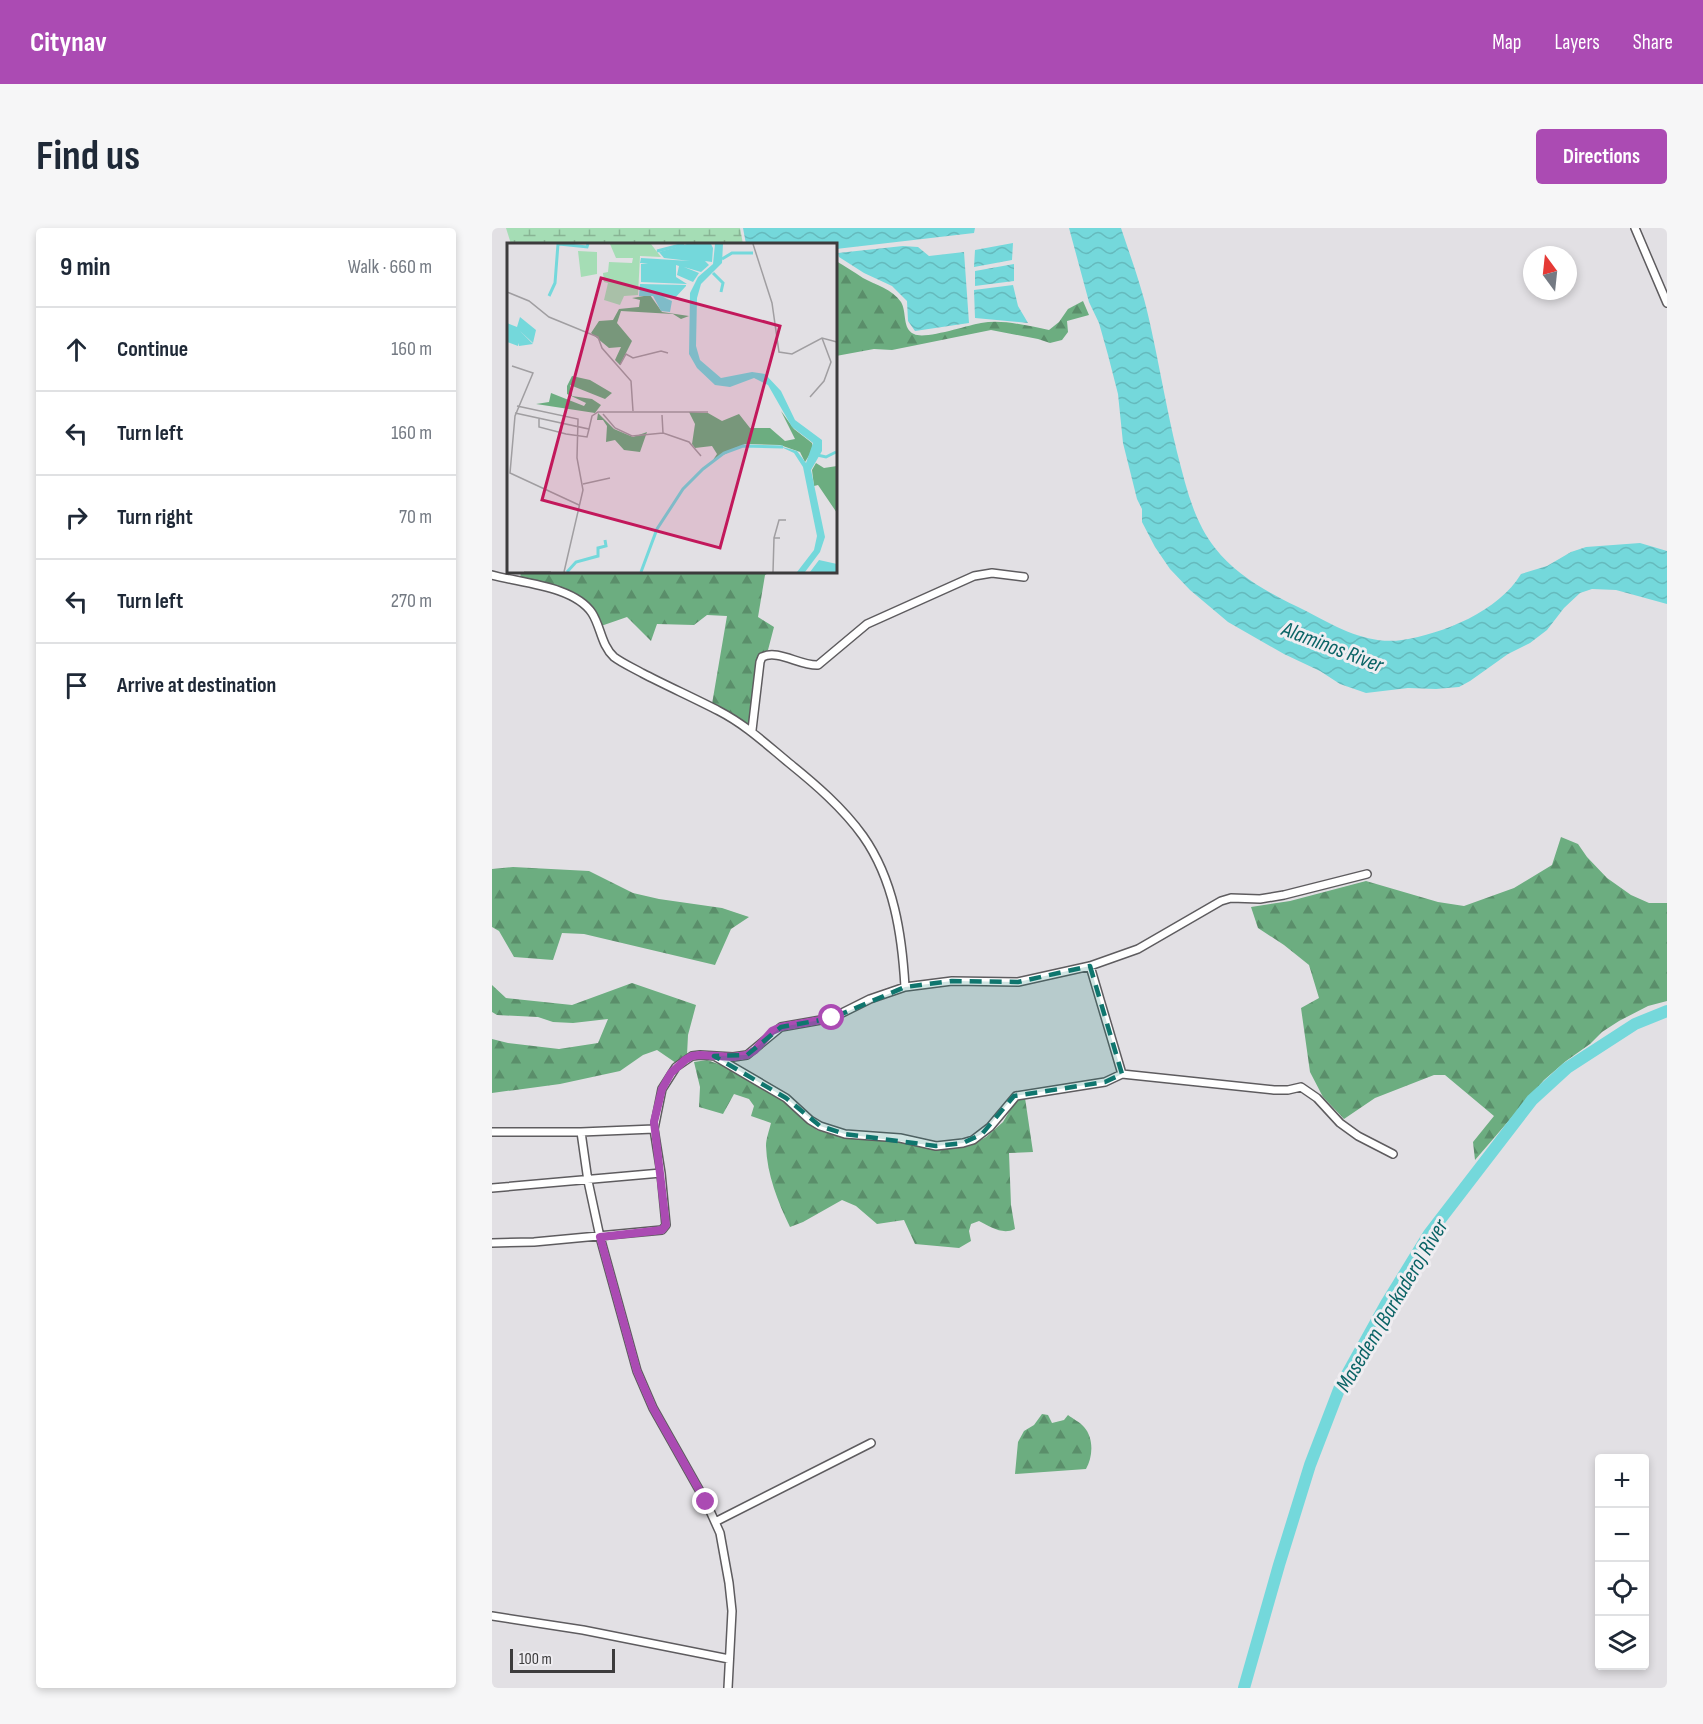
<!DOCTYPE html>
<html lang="en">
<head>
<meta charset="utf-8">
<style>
  :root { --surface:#fff; --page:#f6f6f7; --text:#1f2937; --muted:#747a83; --line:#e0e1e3; --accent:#ab4bb3 }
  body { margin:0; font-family:"Sofia Sans Condensed",sans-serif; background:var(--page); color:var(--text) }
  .controls { position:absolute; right:18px; bottom:18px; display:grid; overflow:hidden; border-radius:6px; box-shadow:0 3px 9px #0003 }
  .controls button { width:54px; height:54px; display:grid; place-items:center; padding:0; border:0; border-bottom:2px solid var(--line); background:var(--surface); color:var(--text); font:30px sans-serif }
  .compass { position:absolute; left:1031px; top:18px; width:54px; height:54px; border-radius:50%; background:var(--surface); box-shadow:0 3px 9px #0003; rotate:345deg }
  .scale { position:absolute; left:18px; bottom:15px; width:105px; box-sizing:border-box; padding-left:6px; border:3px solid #3c3b3c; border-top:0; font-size:16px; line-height:21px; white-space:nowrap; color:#3c3b3c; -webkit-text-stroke:4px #efedf1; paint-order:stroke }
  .stop { position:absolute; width:18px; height:18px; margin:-14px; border:4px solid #ab4bb3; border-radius:50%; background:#fff }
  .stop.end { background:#ab4bb3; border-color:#fff; box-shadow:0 2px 6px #0008 }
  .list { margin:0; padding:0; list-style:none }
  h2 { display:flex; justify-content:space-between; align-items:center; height:78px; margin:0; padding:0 24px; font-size:26px }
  h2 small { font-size:20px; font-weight:400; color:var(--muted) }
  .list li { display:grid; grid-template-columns:39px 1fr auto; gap:18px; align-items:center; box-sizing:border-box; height:84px; padding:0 24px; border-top:2px solid var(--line) }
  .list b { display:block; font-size:22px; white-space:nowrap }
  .list em { font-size:20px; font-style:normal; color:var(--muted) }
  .icon { flex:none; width:33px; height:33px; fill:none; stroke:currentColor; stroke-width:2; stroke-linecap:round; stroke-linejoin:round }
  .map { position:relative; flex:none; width:1175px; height:1460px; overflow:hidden; border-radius:6px }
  header { display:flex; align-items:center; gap:36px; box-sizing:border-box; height:84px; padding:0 30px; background:var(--accent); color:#fff }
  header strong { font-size:28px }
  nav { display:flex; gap:33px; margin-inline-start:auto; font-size:21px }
  .intro { display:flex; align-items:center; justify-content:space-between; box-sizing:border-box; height:144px; padding:0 36px }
  h1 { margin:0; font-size:42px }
  .button { padding:15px 27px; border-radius:6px; background:var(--accent); color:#fff; font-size:21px; font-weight:700 }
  main { display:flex; gap:36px; padding:0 36px }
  aside { flex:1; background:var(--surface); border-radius:6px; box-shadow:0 3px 9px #0003 }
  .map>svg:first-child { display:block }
  .forest { fill:url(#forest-firs) }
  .wetland { fill:url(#wetland-marsh) }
  .water { fill:url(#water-waves) }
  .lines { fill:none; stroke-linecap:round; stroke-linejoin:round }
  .river { stroke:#74d8db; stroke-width:12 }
  .minor-casing { stroke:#5e5c5f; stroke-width:10 }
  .minor { stroke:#fff; stroke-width:7 }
  .route { stroke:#ab4bb3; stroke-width:8 }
  .marked { fill:#0f766e; fill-opacity:0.2; stroke:#0f766e; stroke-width:4.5; stroke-dasharray:12 8; stroke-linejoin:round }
  .labels { text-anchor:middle; stroke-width:6; stroke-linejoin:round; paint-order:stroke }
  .water-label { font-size:22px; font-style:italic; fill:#0a6365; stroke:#efedf1 }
  .inset-river { fill:none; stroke:#74d8db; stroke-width:3 }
  .inset-road { fill:none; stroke:#a09ea1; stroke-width:1.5 }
  .view { fill:#c2185b; fill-opacity:0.15; stroke:#c2185b; stroke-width:3 }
  .inset-edge { fill:none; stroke:#3c3b3c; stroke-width:3 }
</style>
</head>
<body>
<header>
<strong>Citynav</strong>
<nav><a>Map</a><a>Layers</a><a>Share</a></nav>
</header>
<div class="intro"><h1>Find us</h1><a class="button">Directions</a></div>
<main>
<aside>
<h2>9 min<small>Walk · 660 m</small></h2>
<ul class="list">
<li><svg class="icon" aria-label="ahead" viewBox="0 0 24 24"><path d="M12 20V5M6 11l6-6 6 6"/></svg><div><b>Continue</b></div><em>160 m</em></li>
<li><svg class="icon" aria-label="left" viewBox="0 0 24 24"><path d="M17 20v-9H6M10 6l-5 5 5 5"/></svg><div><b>Turn left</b></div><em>160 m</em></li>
<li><svg class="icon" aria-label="right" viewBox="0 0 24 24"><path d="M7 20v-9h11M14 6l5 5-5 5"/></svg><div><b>Turn right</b></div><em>70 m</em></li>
<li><svg class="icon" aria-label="left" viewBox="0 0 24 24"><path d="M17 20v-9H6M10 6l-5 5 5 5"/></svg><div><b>Turn left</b></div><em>270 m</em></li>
<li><svg class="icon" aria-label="arrive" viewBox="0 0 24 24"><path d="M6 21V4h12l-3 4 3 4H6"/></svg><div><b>Arrive at destination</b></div></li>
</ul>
</aside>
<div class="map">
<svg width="1175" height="1460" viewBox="0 0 1175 1460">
  <defs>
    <pattern id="forest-firs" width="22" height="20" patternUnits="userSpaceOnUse" patternTransform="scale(1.5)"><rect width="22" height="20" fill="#6cad80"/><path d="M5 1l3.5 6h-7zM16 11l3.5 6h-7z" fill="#5a8e6a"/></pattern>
    <pattern id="wetland-marsh" width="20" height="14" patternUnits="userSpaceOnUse" patternTransform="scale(1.5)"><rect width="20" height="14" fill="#a5ddb5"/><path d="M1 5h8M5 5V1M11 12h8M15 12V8" fill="none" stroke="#88b494"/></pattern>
    <pattern id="water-waves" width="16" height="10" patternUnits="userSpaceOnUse" patternTransform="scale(1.5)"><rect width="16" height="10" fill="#74d8db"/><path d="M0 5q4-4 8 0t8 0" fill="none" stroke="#65babd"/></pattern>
  </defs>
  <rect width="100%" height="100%" fill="#e2e0e4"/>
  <path class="forest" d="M344,33C353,38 362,44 371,50C384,57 400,61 409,74C415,84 410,101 422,106C433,112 476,97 489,95C511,91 536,98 557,102L567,94L576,81L591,73L597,87L575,93L576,104L570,112L558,115L546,111L499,102L420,118L400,122L382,121L344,128Z
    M29,344H278L273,347L266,389L282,399L276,422L266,431L258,498L220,476L235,388L215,387L202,397L165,396L159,413L135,389L109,398C96,361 62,359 28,350Z
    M1069,609L1086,616L1095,629L1115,650L1139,667L1157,675H1175V773L1156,778L1127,793L1110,804L1098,816L1074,833L1052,852L983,932L981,914L1002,888L953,847H942L883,870L852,891L831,869L818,844L809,780L827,770L817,737L792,717L766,700L759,679L798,673L874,653L946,674L972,678L1022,660L1060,637Z
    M21,639L97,643L141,665L167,671L230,680L257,689L239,701L223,737L92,706L70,705L61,732L22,729L7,703L0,699V641Z
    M140,755L204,777L196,807L195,827L184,835L165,822L151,827L128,843L68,856L0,865V811L16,815L67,821L106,815L116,791L81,795L61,794L46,789L5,787L0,784V757L14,770L80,777Z
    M215,832L229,837L294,874L325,902L349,909L412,913L441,921L478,918L494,909L511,894L524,872L533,870L541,924L517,925L519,977L523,1001C510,1007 499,999 487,993L479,996L477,1003L479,1013L467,1020L423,1016L412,992L385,996L364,978L350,972L311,994L298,999C286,974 275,947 274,918C274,911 277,903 279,895L259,888L262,878L257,871L242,866L231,886L207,879L208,859L202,834Z
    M550,1186L556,1187L560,1195L572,1192L576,1187C581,1191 588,1194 592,1199C602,1210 601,1229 594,1241L523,1246L526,1214L532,1203L542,1197Z"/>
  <path class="wetland" d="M14,0H248L251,16H19Z"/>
  <path class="water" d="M251,0H483L482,5L344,21V16H254Z
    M577,0H629C640,33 652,65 659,100C668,141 675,183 685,224C694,258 701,292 723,320C746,350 783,368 816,384C844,399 876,417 910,412C951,406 1007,383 1029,346L1055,338L1079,324L1094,319L1148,315L1175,323V376L1124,362L1100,361L1088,365L1072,380L1055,402L1038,415L1016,426L978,453L967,459L944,461L916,460L874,465L848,456L828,443L792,426L736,394L698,362L678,341L663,319L650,294V281L645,271L631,215L626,166L616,127L607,95L597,74Z
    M521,15L520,32L482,39L483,22Z
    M411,18L426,19L437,28L472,24L477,95L423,103L416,93L415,73L400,58L372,45L347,29L346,25Z
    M522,36V53L483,58V43Z
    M521,57L526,78L536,95L483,90L482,62Z"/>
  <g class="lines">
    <path class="river" d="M752,1460L787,1337L818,1237L848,1159L894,1076L937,1006L1040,872L1075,840L1143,796L1175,783"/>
    <defs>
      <path id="minor" d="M1143,0L1175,75
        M0,347C29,355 82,358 100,385C109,399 109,417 122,429C130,435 141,440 150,445C175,458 202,470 227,483C254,497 274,516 297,535C323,556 351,580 371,608C402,652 410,707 413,759
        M260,502L268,434L270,429C286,421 308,438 326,437L375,396L482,348L500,345L532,349
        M598,738L630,846L782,862H796L809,859L825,870L848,895L866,908L901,926
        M224,829L294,870L318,892L328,898L353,906L408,910L444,918L471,915L481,912L498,899L524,868L613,854L630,846
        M0,904H89L96,953L108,1009L145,1143L161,1180L214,1274L228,1305L237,1355L240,1383L236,1460
        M89,904L162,901
        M0,960L169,945L162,901L170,861L184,839L200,828L208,827L241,829L255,827L289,799L340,790L378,771L413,759L460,753L526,754L598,738L646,721L729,673L739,670L768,671L792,667L875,646
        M0,1015L42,1014L170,1002L174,997L169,945
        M223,1294L379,1215
        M0,1388L91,1402L237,1431"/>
    </defs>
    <use href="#minor" class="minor-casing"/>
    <use href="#minor" class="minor"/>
  </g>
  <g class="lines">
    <path class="route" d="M214,1274L161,1180L145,1143L108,1009L170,1002L174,997L162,894L170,861L179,845L193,832L200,828L208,827L241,829L255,827L263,822L280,803L289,799L340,790"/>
  </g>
  <path class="marked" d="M598,738L630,846L613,854L522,868L490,906L471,915L444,918L353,906L328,898L294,870L222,828L255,827L289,799L340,790L413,759L460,753L526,754Z"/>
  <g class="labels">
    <g class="water-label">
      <text transform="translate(841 418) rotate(21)" y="8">Alaminos River</text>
      <text transform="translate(899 1077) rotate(-59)" y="8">Masedem (Barkadero) River</text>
    </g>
  </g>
  <g transform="translate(15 15)">
    <rect width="330" height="330" fill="#e2e0e4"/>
    <path d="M143,52L155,69L182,73L174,76L166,71L114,68L110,80L125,98L113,122L108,117L114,104L102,105L84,90L92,78L106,77L112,66L132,64L133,57L125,55ZM65,133L83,137L105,150L98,156L63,142L65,153L85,156L94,162L88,170L29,161L42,159L44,150L77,163L79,160L60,151V143ZM274,168L287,186L305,200L306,206L298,219L293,209L273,202L238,201L206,217L210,211L205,203L188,205L185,201L188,181L182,169L201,170L215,178L232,171L243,185H263L278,198L288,196ZM91,170L107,186L126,194L140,189L133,209L117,207L108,197L99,199L100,183L96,177H90ZM309,220L317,225L330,223V270L311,242L307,243L305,227Z" fill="#6cad80"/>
    <path d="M103,1H144L154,14L133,13L131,52L117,53L113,62L97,57L101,40L97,39L96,30L101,29L102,19L125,20L126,15H109ZM71,8L90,9V31L74,34Z" fill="#a5ddb5"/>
    <path d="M180,1H204L206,5L205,19L198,18L202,22L194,29L177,24L192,30L186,39L170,32L172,23L169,22V34L180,41L134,39V21L141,20H133L134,15L183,18L157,15L152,9ZM208,1H216L215,20L194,41L190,55L189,103L193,117L214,135L245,129L258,131L274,148L288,177L315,197V208L304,227L318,294L313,309L298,329H290L307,307L310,293L296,224L287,210L272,203L290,208L299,220L306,200L285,184L261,142L247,135L223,144L208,142L190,125L182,111L183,50L191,34L206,21ZM133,41L179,42V43L167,56L156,54L165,58L163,69L154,68L146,53H132ZM13,74L29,87L26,100L13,88L26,101L12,103V100L11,103L0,99V80L10,84ZM312,317L330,321V329H303Z" fill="#74d8db"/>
    <path class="inset-river" d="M52,1L80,4L81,1M150,8L177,1M215,16L225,10H246M206,30L216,40L214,49M42,53L48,40L51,1M310,212L319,214L329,209M60,329L69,319L91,313V305L99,303L98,297M134,329L150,286L176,246L196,226L217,210L236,203L276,204"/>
    <path class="inset-road" d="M246,1L265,60L272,109L285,111L315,95L330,99M0,49L22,58L42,74L91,94L95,105L124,138L126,168M113,122L119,111L126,115L154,108L161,110M5,123L26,130L8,173L3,230L72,262M303,154L317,138L324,119L315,95M10,163L71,176L70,215L76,247L57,329M8,170L82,186L85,173L91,169H201M96,171L108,185L125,193L156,190M155,172L156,190L182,199L194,213M32,176V184L59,191L80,194L82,186M76,241L103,235M267,295L272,277H279M17,329H44M266,329L267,295H273"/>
    <path class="view" d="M94,35L273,83L213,305L35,257Z"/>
    <rect width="330" height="330" class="inset-edge"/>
  </g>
</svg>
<div class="controls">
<button>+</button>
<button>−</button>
<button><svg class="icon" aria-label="locate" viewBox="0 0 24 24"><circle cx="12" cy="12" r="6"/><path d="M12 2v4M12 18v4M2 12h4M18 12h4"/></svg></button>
<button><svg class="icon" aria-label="layers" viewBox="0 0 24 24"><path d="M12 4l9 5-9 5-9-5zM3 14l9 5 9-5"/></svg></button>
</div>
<svg class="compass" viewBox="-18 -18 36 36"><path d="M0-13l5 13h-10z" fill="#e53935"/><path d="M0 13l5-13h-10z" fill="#747a83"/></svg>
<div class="scale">100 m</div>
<div class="stop" style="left:340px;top:790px"></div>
<div class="stop end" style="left:214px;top:1274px"></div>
</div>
</main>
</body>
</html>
